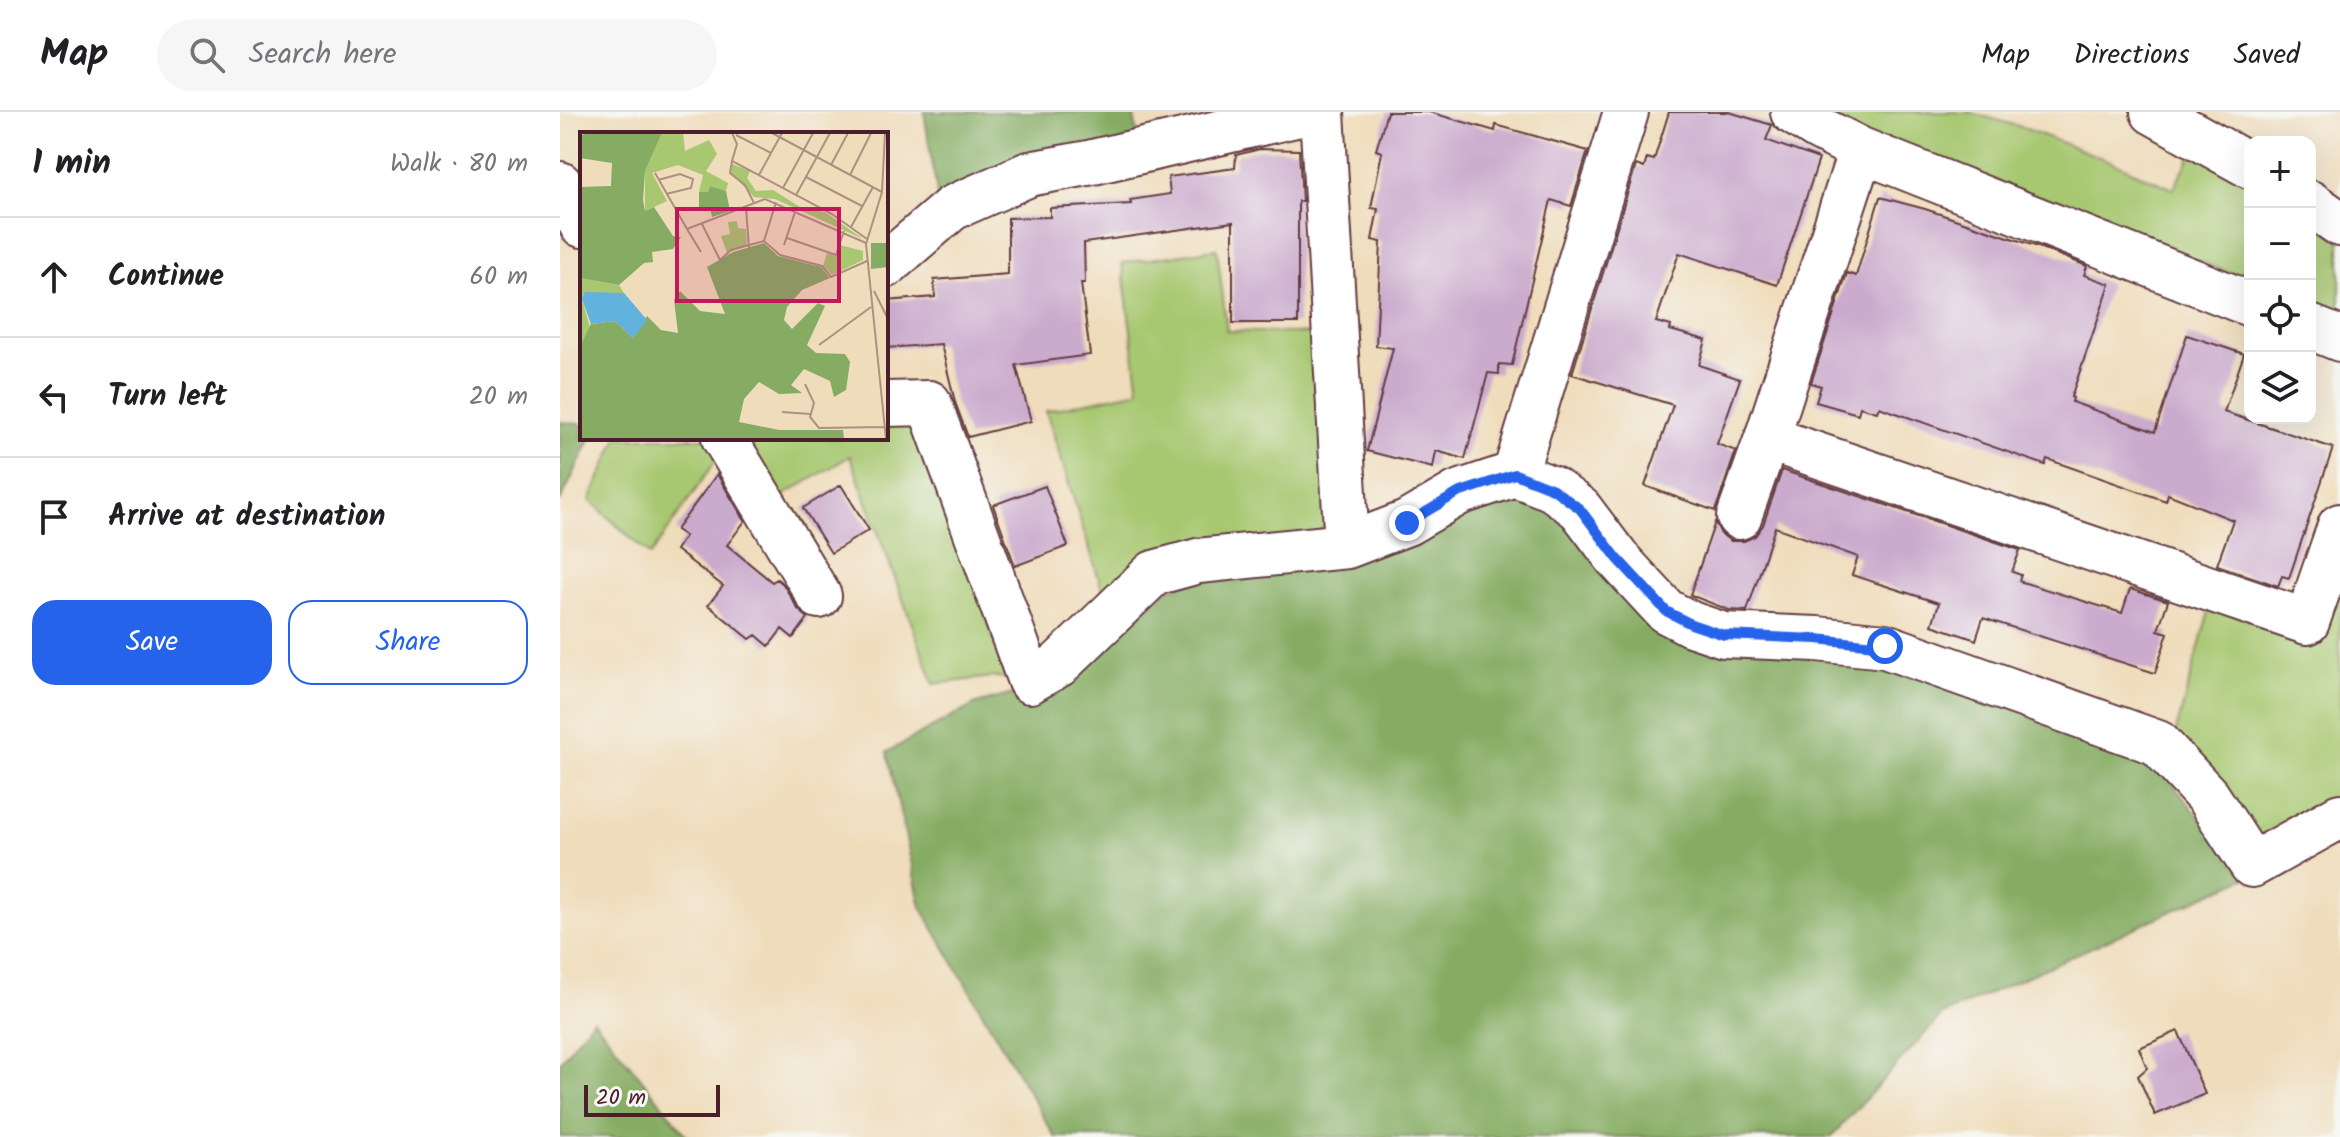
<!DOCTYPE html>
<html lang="en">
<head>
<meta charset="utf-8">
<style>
  :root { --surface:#fff; --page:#f6f6f6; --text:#202124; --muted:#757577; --line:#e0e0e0; --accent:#2563eb }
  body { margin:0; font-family:Kalam,sans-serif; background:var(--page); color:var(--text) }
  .controls { position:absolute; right:24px; top:24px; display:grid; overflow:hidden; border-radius:16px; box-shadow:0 8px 32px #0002 }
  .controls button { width:72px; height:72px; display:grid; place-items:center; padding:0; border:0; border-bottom:2px solid var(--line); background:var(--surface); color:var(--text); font:40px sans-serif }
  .scale { position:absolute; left:24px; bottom:20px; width:136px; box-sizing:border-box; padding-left:8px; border:4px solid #4a1f2b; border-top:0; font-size:22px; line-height:28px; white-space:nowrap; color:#4a1f2b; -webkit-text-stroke:6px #f6f6f2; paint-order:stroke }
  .stop { position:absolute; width:24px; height:24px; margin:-18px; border:6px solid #2563eb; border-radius:50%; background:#fff }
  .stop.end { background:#2563eb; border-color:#fff; box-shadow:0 2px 8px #0008 }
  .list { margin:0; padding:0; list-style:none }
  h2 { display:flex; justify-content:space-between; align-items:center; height:104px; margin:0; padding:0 32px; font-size:34px }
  h2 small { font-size:26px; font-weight:400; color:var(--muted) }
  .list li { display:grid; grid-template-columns:52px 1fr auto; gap:24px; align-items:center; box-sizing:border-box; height:120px; padding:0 32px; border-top:2px solid var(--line) }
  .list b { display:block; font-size:30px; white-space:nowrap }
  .list em { font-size:26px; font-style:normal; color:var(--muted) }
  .actions { display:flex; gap:16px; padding:24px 32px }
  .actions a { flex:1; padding:18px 0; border:2px solid var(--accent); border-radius:24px; text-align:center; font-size:28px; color:var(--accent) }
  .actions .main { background:var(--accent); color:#fff }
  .icon { flex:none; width:44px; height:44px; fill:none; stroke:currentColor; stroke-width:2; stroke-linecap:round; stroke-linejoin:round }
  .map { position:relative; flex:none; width:1780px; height:1025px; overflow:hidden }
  header { display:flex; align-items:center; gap:48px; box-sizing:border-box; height:112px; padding:0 40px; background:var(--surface); border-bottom:2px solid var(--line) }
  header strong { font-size:38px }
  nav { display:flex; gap:44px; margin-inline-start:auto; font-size:28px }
  .search { width:560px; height:72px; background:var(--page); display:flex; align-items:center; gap:20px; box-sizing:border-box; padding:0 28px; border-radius:44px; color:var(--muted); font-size:30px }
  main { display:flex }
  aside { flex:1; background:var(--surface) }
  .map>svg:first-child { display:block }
  .green { fill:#a7c770; stroke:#78734e; stroke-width:2 }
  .forest { fill:#85ac62; stroke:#686646; stroke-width:2 }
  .building { fill:#cbabcd }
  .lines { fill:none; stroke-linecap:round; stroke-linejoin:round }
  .minor-casing { stroke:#633b40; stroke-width:48 }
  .minor { stroke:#fff; stroke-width:44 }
  .route { stroke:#2563eb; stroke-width:10 }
  .inset-road { fill:none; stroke:#ad9081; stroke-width:2 }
  .view { fill:#c2185b; fill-opacity:0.15; stroke:#c2185b; stroke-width:4 }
  .inset-edge { fill:none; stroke:#4a1f2b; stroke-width:4 }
</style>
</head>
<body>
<header>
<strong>Map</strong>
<div class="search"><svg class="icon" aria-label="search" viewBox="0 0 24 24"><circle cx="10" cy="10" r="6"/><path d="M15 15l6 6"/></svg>Search here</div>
<nav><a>Map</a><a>Directions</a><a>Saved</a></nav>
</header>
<main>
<aside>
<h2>1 min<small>Walk · 80 m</small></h2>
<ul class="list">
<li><svg class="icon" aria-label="ahead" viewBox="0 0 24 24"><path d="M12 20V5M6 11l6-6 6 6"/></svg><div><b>Continue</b></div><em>60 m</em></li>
<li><svg class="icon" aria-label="left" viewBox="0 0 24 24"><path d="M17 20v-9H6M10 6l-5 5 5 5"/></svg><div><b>Turn left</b></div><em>20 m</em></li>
<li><svg class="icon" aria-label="arrive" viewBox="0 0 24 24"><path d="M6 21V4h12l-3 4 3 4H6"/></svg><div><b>Arrive at destination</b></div></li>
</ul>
<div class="actions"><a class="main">Save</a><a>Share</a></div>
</aside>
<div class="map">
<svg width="1780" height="1025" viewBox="0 0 1780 1025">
  <rect width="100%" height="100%" fill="#f6f6f2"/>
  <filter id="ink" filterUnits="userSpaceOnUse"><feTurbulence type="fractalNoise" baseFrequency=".0125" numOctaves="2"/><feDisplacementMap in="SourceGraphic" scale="16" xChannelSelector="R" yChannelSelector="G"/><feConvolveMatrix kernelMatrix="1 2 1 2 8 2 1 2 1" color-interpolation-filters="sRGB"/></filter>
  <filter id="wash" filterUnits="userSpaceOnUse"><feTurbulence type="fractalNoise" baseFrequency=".006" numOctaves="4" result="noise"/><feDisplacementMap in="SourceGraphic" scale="32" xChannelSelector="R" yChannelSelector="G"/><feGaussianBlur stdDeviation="1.8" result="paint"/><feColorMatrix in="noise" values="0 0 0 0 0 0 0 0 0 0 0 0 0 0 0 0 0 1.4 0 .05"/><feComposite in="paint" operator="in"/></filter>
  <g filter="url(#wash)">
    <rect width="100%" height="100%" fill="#efdcba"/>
    <path class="green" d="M1264,0H1409L1461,15L1553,50L1613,77L1634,38L1690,68V168L1312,27Z
      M1750,107L1780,128V201L1750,190Z
      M657,137L667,219L760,222L770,405L755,427L545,486L486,299L579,279L562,151Z
      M327,300L368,323L446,566L433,565L374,572L290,344L223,384L185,326H326Z
      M58,326H152L161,341L90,444L30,388Z
      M1780,454V692L1703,734L1613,630L1650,495L1753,527Z"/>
    <path class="forest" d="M364,0H573L578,25L378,88Z
      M0,310L22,312V326H31L0,390Z
      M960,380L999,395L1112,520L1308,544L1589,642L1687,765L1382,903L1271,1025H495L361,795L327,640L416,592L502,569L610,476Z
      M33,907L128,1025H0V950Z"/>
    <g id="blocks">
      <path class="building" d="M827,0H869L935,19L936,13L1028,39L1011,94L991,88L952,253L939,252V262L928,261L905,347L876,339L873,356L807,339L833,236L816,234L821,130L812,128L818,97L811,96L822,40L816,38Z
        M1109,0H1169L1212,13L1206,28L1259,47L1217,173L1119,141L1096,210L1111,214L1110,218L1146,228L1139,253L1180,267L1157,332L1176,339L1155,399L1085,374L1113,293L1012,262L1076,53L1084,56L1087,46L1094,48Z
        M700,37L739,38L742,89H738V211H673V110L524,131L525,171H521L530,243L456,253L471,309L408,325L395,290L381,232L326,236V189L375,185L374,168L448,162V106L490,105V96L571,92L570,88L610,82L608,65L675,56L676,43Z
        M1320,85L1365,97L1481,136L1527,154L1524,163L1550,172L1511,285L1513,286L1512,290L1595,320L1627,223L1684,242L1664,300L1773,336L1729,466L1722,464L1718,474L1657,453L1673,408L1608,382L1606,389L1487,347L1485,353L1319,295L1317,300L1300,295L1298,302L1256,290L1261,274L1251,271L1287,161L1296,164Z
        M1222,358L1460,438L1452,460L1461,463L1459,469L1562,501L1570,477L1608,489L1598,518L1608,521L1595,561L1423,506L1416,528L1372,513L1379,491L1292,463L1298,445L1215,415L1187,499L1169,498L1130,483L1155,410L1161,422L1171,429H1184L1195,424L1203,413Z
        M157,362L185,409L167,433L212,470L217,467L223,472L238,497L248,506L233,526L222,517L209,534L196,523L190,527L148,493L163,474L116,438L125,424L116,418Z
        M281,373L309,418L271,441L243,396Z
        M485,374L508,434L455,454L433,393Z
        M1618,919L1645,982L1595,1003L1578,964L1587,956L1579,936Z"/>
    </g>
  </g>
  <g filter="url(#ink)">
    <use href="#blocks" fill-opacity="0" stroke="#633b40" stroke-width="2"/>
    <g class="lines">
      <defs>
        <path id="minor" d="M762,0L787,434
          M1233,0L1258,16L1301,38L1690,192
          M1593,0L1690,54
          M0,72L22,113
          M1750,91L1780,112
          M326,153L392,96L469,62L533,50L748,0
          M1750,215L1780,227
          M326,292L369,291L470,569L498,553L594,461L638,449L787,434L847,411L898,381L955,362L993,377L1020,397L1057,446L1106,499L1131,512L1164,523L1257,527L1325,534L1598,631L1648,685L1692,753L1780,704
          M164,326L259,484
          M1207,326L1747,510L1780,414
          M955,362L1066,0
          M1179,405L1207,326L1301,38"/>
      </defs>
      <use href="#minor" class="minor-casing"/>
      <use href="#minor" class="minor"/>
    </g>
  </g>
  <g class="lines" filter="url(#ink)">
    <path class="route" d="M847,411L898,381L955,362L993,377L1020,397L1057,446L1106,499L1131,512L1164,523L1257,527L1325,534"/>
  </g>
  <g transform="translate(20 20)">
    <rect width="308" height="308" fill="#efdcba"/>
    <path d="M82,1H103L105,19L129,8L137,22L126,39L148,51L146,59L130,54L128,60H119L123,43L98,33L72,41L87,69L65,79V39ZM152,32L170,39L167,46L176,59L193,58L220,75L245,80L283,107L195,67L174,65L151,41ZM157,89L158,96L166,97L167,113L147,121L141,104L150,102L148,90ZM260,113L283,119V128L252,143L243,134L247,121L256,124ZM0,146L39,153L45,163L2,167L11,199L0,215Z" fill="#a7c770"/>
    <path d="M6,1H82L65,39L63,68L65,79L74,75L93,104L101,105L93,117L72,120L73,130L64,131L39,153L0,146V55L31,54L32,31L0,26V4ZM130,54L146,59L150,79L132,85L130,75L119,76V60H128ZM184,111L198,124L241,135L250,146L222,158L207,175L204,188L212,197L238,171L245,174L227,213L236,221L265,222L270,230L266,258L254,265L250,249L224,237L211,253L222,261L199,262L179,250L164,267L159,290L199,298H263L264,307H0V215L11,192L35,189L53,206L67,184L81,198L98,201L94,168L100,159L120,179L145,182L127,135L153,120ZM291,111H308V135L291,137Z" fill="#85ac62"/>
    <path d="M5,160L44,161L67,188L53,206L35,189L11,192L2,167Z" fill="#61b2dc"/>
    <path class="inset-road" d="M152,1L157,12L152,29L252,82L287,107M192,1L302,60M305,1L302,60L286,112L306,307M156,3L191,21M152,29L150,41L165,53L174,71M251,33L268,1M75,41L107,97L185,67L286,111M179,43L202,1M270,43L291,1M226,45L282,74M78,48L100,42L113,47L111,56L86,62M203,56L233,1M216,63L250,1M166,76L169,116M122,92L140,128L151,118L184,109L200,123L242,134L251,145L287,129M271,95L293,55M107,97L121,120M207,106L256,123L264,99M184,109L196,70M204,113L215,80M294,159L308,187M239,213L291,175M225,252L234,271L230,285L239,296L305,295M202,280L230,282"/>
    <path class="view" d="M97,77H259V169H97Z"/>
    <rect width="308" height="308" class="inset-edge"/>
  </g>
</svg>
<div class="controls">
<button>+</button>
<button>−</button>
<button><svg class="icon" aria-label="locate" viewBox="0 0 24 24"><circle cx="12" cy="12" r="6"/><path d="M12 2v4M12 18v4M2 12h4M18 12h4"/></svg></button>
<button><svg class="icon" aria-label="layers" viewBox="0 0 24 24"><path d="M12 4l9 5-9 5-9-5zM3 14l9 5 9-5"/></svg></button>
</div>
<div class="scale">20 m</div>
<div class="stop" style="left:1325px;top:534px"></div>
<div class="stop end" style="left:847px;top:411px"></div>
</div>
</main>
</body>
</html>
